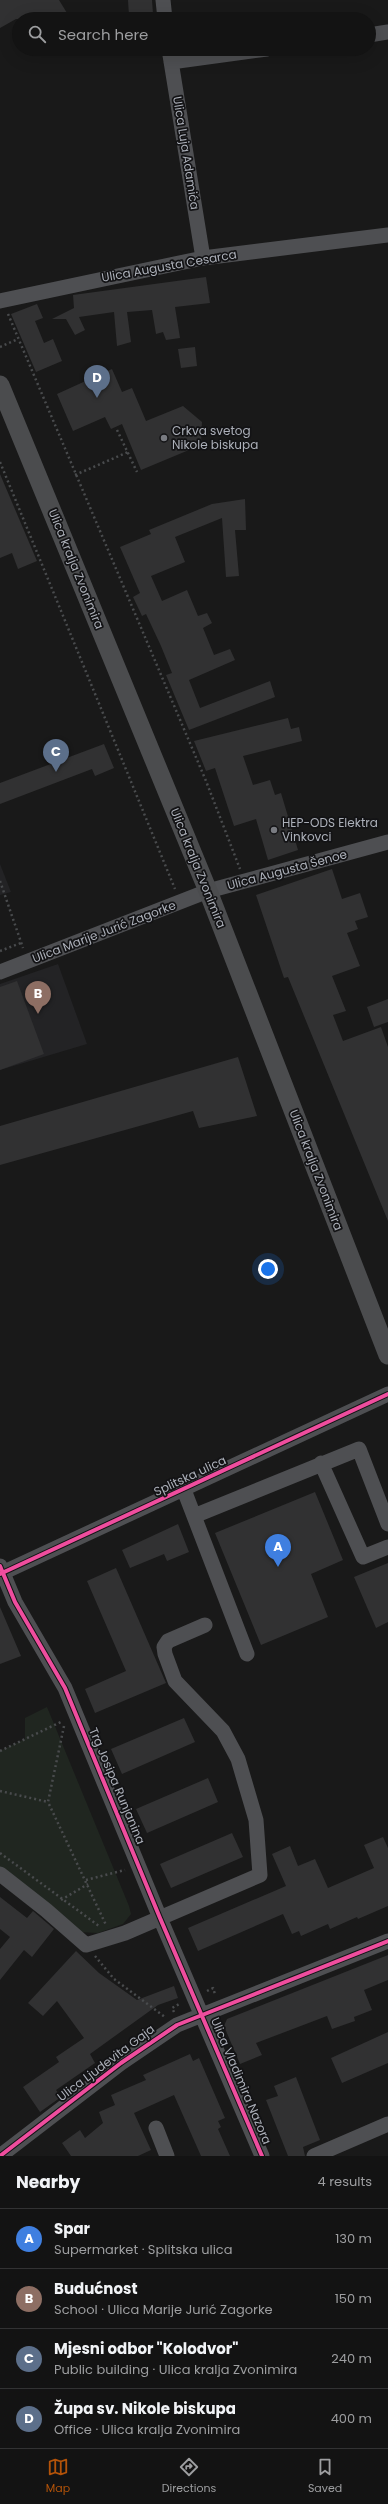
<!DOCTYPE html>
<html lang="en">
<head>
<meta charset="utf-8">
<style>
  :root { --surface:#131313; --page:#202021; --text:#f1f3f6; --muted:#9d9ea0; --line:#323233; --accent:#b45309 }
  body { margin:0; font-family:Poppins,sans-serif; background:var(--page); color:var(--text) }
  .you { position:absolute; left:268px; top:1269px; width:14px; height:14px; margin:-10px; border:3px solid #fff; border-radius:50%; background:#1a73e8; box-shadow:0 0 0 6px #1a73e833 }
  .badge { display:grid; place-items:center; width:26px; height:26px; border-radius:50%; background:var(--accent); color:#fff; font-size:13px; font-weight:700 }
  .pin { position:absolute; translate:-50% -33px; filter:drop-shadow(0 1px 2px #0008) }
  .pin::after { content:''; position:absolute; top:21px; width:14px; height:12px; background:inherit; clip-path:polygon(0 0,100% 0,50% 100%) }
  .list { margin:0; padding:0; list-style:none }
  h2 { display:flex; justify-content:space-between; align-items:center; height:52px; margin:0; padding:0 16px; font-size:17px }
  h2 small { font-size:13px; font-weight:400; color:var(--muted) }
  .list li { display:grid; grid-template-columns:26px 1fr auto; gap:12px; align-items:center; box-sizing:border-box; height:60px; padding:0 16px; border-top:1px solid var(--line) }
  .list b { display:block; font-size:15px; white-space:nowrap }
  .list p { margin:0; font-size:13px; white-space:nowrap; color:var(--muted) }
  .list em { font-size:13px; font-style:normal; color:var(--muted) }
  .icon { flex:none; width:22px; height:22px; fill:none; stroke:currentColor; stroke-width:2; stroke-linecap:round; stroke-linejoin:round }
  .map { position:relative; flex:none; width:388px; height:2156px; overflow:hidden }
  .search { position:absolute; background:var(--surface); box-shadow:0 4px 16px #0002; left:12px; right:12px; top:12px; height:44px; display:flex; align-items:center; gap:10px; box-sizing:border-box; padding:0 14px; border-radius:22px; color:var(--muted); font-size:15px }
  .sheet { height:292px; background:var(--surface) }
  nav { display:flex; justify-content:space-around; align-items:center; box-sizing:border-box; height:56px; border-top:1px solid var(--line); background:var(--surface); font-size:11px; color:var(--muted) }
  nav a { display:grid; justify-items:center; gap:2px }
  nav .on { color:var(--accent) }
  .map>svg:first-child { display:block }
  .built { fill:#232325 }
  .green { fill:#202620 }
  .building { fill:#313132 }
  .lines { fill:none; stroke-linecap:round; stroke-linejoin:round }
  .path { stroke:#494b4d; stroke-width:2.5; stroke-dasharray:2 3; stroke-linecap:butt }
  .minor { stroke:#4e4f52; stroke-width:15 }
  .major { stroke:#4b4c4e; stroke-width:19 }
  .cycleway-casing { stroke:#131315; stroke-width:6 }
  .cycleway { stroke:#ef4d9e; stroke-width:4 }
  .poi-dot { fill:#797b81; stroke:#131315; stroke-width:1.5 }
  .labels { text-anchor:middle; stroke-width:3.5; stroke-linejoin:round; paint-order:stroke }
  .street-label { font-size:12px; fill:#acb0b9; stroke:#131315 }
  .poi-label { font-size:12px; fill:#acb0b9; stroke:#131315; text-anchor:start }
</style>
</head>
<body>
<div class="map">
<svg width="388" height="2156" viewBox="0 0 388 2156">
  <rect width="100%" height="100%" fill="#191919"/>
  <path class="built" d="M0,864L11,892L0,895Z
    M58,964L87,1044L0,1070V984Z"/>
  <path class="green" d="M47,1707L129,1906L131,1914L123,1924L98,1933L79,1932L0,1871V1751L25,1739V1718Z"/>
  <path class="building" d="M0,0H59L67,13L58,19H16L0,28Z
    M128,0H152L153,14L129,16Z
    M206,277L210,303L175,307L180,338L166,340L163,332L156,334L152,310L127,312L131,342L117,346L114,312L79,317L85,330L75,335L66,319H52L74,308L73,295Z
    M37,304L43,318L35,321L44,343L53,339L62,361L36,372L11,314Z
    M195,347L197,366L181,368L178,349Z
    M112,369L122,392L132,388L146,421L183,406L202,422L201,445L141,470L122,424L111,429L105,417L73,431L57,394Z
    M0,474L37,561L18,569L12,553L0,558Z
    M245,499L246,530H235L239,576L226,577L222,518L175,537L185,562L151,576L162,601L187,590L198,616L207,613L212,623L203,628L214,655L230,649L235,660L189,680L200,708L270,681L275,697L189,730L166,675L172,673L161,646L146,614L142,616L133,597L140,593L120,547L151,534L149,530L212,504Z
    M288,718L291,729L299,727L302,741L243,756L253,785L270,780L275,795L281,793L298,850L268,860L256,819L234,826L215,768L206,771L194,741Z
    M104,744L114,768L95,776L92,769L0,804V783Z
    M332,869L342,899L360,893L368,917L355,921L358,929L347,933L360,966L332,976L346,1011L333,1015L343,1041L381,1027L388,1047V1221L288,977L284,978L256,895Z
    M17,981L44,1054L0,1070V987Z
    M388,999V1022L374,1027L367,1007Z
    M238,1057L257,1116L199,1128L193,1111L0,1165V1126Z
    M315,1492L343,1560L311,1574L328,1617L261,1645L215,1533Z
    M178,1524L189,1552L167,1561L164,1554L130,1568L122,1550Z
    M388,1563V1622L376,1628L354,1577Z
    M116,1568L166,1683L95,1713L85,1689L126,1671L87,1581Z
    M0,1607L21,1656L0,1664Z
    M184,1718L195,1742L122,1774L111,1749Z
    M208,1778L218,1802L147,1833L136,1809Z
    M232,1833L243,1857L171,1888L160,1864Z
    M383,1837L388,1848V1906L358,1919L357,1917L330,1929L328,1924L301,1936L299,1931L292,1934L283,1914L198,1951L188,1928L286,1886L272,1854L290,1846L298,1866L315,1859L328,1888L374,1868L364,1845Z
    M0,1897L27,1918L33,1911L54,1929L32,1957L24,1950L0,1980V1949L10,1937L0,1929Z
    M76,1951L99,1973L137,2000L174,1986L178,1998L158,2005L90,2054L95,2063L56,2090L61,2097L40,2112L23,2087L59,2062L56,2057L84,2038L57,2001L43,2016L28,2003Z
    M388,1955V1980L364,1990L372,2010L354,2017L355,2021L332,2029L327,2016L256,2043L262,2055L240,2064L224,2026L227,2019Z
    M388,2032V2063L342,2083L331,2058Z
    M190,2054L193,2061L199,2058L225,2118L218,2121L221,2127L218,2129L230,2156H201L174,2095L134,2113L151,2150L138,2156H71L62,2143L80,2130L85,2138L103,2123L99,2112L115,2105L111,2095L146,2080L143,2075Z
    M296,2077L320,2140L303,2147L305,2156H288L266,2100L278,2096L274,2086Z"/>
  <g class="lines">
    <path class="path" d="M8,314L206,781L240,869
      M0,347L18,339
      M117,430L137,472
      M0,462L175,889
      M75,475L128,452
      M0,881L23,948
      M0,951L21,943
      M64,1726L48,1802L106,1925
      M0,1751L63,1721
      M0,1791L48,1802
      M0,1853L99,1926
      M86,1880L125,1870
      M61,1900L88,1884
      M95,1956L114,1979L165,2017
      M207,1991L213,1988L215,1994
      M174,2012L172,2008L181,2003"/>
    <path class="minor" d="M163,0L165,19
      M369,35L388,32
      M169,49L203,258
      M171,62L267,49
      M0,301L203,258L388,235
      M0,972L208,891L388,842
      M321,1463L363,1557L388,1547
      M184,1490L247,1654
      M194,1516L359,1449L388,1524
      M0,1566L15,1602L65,1688L160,1918L262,2156
      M0,1574L388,1394
      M0,1874L46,1910L86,1945L125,1933L260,1875L256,1820L238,1759L223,1731L175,1681L165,1654L164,1647L168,1641L205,1625
      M156,2128L167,2156
      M0,2156L121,2063L177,2025L388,1941
      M314,2156L388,2124"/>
    <path class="major" d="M0,385L208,891L388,1355"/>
    <defs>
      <path id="cycleway" d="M0,1566L15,1602L65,1688L160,1918L262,2156
        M0,1574L388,1394
        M0,2156L121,2063L177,2025L388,1941"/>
    </defs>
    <use href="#cycleway" class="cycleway-casing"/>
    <use href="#cycleway" class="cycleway"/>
  </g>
  <g class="poi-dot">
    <circle cx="164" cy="438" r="4"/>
    <circle cx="274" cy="830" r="4"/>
  </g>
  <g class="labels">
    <g class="street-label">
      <text transform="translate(186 153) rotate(81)" y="4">Ulica Luja Adamića</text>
      <text transform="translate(169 266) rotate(-10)" y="4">Ulica Augusta Cesarca</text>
      <text transform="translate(76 569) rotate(68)" y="4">Ulica kralja Zvonimira</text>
      <text transform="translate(198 868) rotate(68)" y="4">Ulica kralja Zvonimira</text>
      <text transform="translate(287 870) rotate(-15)" y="4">Ulica Augusta Šenoe</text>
      <text transform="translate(104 932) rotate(-21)" y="4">Ulica Marije Jurić Zagorke</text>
      <text transform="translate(316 1170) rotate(69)" y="4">Ulica kralja Zvonimira</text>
      <text transform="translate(190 1476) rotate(-25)" y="4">Splitska ulica</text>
      <text transform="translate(117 1786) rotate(67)" y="4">Trg Josipa Runjanina</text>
      <text transform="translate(106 2063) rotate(-37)" y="4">Ulica Ljudevita Gaja</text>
      <text transform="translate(241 2081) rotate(67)" y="4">Ulica Vladimira Nazora</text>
    </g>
    <g class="poi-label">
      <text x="172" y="435">Crkva svetog<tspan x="172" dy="14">Nikole biskupa</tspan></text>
      <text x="282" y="827">HEP-ODS Elektra<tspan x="282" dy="14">Vinkovci</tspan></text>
    </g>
  </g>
</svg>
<div class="you"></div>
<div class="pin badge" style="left:278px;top:1567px;background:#3f7fe0">A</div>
<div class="pin badge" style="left:38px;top:1014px;background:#8d6e63">B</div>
<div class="pin badge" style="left:56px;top:772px;background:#5c6f8a">C</div>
<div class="pin badge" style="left:97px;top:398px;background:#5c6f8a">D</div>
<div class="search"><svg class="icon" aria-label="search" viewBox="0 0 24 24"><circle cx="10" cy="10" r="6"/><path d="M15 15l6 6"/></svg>Search here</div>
</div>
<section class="sheet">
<h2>Nearby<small>4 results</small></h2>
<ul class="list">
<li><span class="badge" style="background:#3f7fe0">A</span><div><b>Spar</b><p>Supermarket · Splitska ulica</p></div><em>130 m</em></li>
<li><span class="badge" style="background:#8d6e63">B</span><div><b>Budućnost</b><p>School · Ulica Marije Jurić Zagorke</p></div><em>150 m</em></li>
<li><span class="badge" style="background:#5c6f8a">C</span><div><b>Mjesni odbor &quot;Kolodvor&quot;</b><p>Public building · Ulica kralja Zvonimira</p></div><em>240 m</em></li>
<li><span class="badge" style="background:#5c6f8a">D</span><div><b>Župa sv. Nikole biskupa</b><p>Office · Ulica kralja Zvonimira</p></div><em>400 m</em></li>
</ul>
</section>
<nav>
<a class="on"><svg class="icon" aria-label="map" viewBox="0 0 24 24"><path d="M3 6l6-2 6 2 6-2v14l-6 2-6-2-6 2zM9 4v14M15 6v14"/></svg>Map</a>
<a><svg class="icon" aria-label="directions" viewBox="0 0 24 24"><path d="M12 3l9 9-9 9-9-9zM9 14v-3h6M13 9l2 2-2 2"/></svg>Directions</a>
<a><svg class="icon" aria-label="saved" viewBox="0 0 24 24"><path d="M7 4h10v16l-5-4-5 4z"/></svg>Saved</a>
</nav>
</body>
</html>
